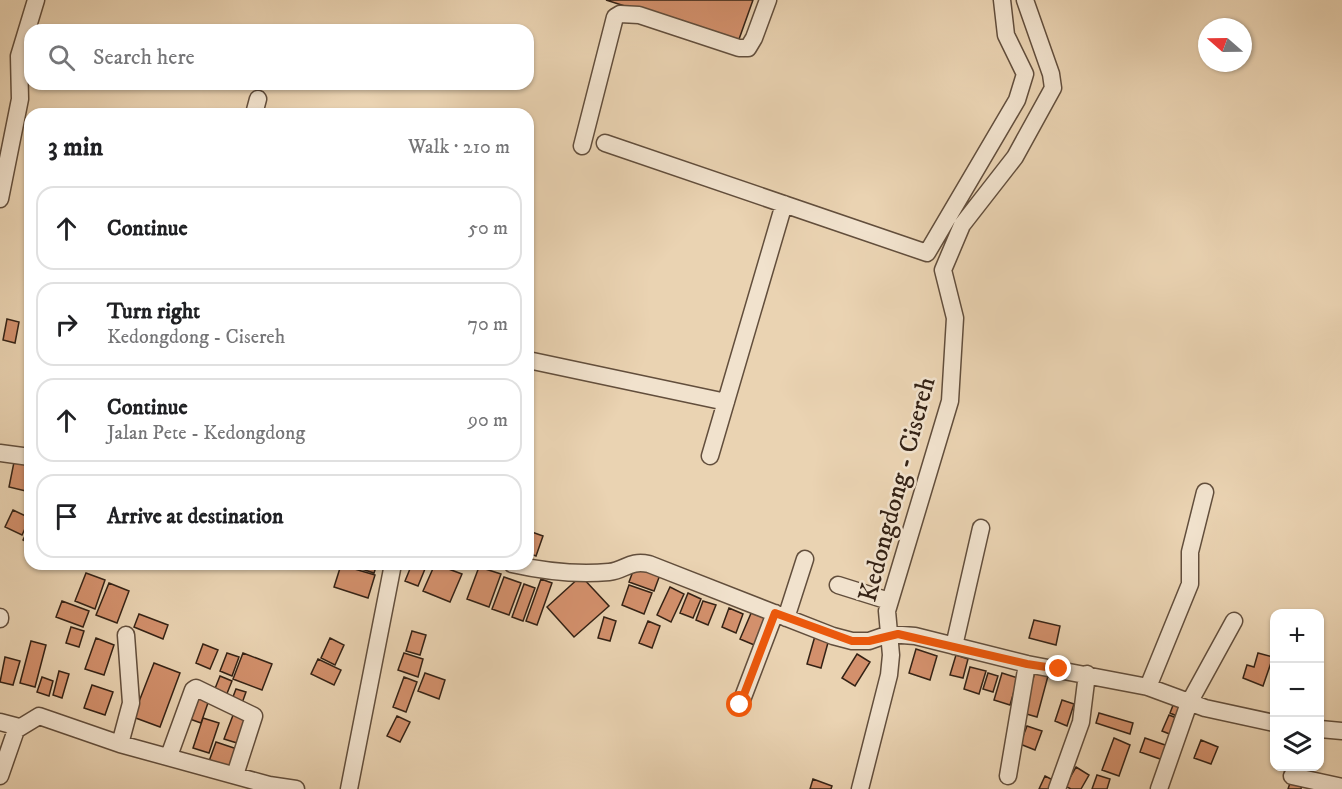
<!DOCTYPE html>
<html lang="en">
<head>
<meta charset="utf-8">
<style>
  :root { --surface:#fff; --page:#f2f2f2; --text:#202124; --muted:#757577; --line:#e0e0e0 }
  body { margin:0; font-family:"IM FELL DW Pica",serif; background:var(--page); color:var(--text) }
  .controls { position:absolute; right:18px; bottom:18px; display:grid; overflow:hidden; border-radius:12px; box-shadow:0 2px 4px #0004 }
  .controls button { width:54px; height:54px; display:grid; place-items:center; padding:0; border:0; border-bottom:2px solid var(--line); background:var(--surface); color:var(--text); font:30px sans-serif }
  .compass { position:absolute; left:1198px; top:18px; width:54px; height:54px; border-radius:50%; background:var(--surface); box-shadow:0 2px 4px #0004; rotate:290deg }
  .stop { position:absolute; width:18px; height:18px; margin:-14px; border:4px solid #ea580c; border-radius:50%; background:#fff }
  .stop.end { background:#ea580c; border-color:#fff; box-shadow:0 2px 6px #0008 }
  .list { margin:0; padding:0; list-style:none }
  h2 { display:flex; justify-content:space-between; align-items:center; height:78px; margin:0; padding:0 24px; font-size:26px }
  h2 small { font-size:20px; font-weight:400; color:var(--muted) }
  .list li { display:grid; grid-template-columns:39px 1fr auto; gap:18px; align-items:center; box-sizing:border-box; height:84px; margin:0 12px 12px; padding:0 12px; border:2px solid var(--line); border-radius:18px }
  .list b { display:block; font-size:22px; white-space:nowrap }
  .list p { margin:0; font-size:20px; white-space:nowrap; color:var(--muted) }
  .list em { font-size:20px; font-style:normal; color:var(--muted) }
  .icon { flex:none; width:33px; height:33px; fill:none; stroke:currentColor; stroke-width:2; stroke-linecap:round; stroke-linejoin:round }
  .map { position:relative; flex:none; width:1342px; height:789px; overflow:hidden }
  .search { position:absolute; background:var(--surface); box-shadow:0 2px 4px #0004; left:24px; top:24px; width:510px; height:66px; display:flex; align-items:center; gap:15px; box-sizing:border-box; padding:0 21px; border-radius:18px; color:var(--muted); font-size:22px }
  .panel { position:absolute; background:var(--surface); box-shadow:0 2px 4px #0004; left:24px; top:108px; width:510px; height:462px; border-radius:18px }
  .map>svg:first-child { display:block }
  .building { fill:#d3906c; stroke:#342215; stroke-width:1.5 }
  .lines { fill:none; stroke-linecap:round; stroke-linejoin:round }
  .minor-casing { stroke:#624e3c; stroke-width:19 }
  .minor { stroke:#f1e2cd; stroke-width:16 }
  .route { stroke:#ea580c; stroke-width:8 }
  .labels { text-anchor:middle; stroke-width:5; stroke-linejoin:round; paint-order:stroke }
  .street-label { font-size:26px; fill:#342215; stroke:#f1e2cd }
</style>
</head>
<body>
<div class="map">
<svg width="1342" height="789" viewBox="0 0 1342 789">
  <rect width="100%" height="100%" fill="#ead3b2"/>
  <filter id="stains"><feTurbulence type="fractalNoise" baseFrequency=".00333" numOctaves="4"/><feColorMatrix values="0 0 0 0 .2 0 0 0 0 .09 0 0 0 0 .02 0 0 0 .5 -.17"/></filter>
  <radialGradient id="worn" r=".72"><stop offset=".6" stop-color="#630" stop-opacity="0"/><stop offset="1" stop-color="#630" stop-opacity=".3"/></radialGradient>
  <path class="building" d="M606,0H753L738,42Z
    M7,319L19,322L15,343L3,340Z
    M14,462L30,465V492L9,487Z
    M13,510L30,518L22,535L5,527Z
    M30,526V544L23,540Z
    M529,531L543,536L536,556L528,553Z
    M636,563L661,572L654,591L629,582Z
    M346,564H377L374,573Z
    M412,564H427L418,586L405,581Z
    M435,564L462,574L450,602L423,591Z
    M341,565L375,575L368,598L334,587Z
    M479,567L501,574L489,607L467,599Z
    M86,573L105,580L95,609L75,601Z
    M581,576L609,606L574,637L547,607Z
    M504,577L521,583L509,615L492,609Z
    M541,579L552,583L537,625L526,621Z
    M109,583L129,591L117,623L96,615Z
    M524,584L535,588L523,621L512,617Z
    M629,585L652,593L644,614L622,605Z
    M670,587L684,594L671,622L657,615Z
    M688,593L701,599L693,618L680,613Z
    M62,601L89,611L83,627L56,617Z
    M703,601L716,605L708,625L696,620Z
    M729,608L743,614L736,633L722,627Z
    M752,611L771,619L759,647L740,639Z
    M139,614L168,625L163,639L134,627Z
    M604,617L616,621L610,641L598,638Z
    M1034,620L1060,626L1056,645L1029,638Z
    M648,621L660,626L652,648L639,643Z
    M71,627L84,631L79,647L66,643Z
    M412,631L426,635L420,655L406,651Z
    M815,636L829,639L821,668L807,664Z
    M96,638L114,645L104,675L85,669Z
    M330,638L344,645L335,665L321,658Z
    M31,641L46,645L35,687L20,683Z
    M203,644L218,650L210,669L196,663Z
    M916,649L937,656L930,680L909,673Z
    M227,653L239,657L232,676L220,671Z
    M243,653L272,664L262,690L233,679Z
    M404,653L423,659L418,677L398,670Z
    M1258,653L1273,657L1263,686L1243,678L1247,665L1254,667Z
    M857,654L870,662L855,686L842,678Z
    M956,655L968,659L963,678L950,675Z
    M5,657L20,661L13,685L0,682Z
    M318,659L341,670L334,685L311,674Z
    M154,663L180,673L160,727L133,717Z
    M970,667L986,671L979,694L964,689Z
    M59,671L69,674L62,698L53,695Z
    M1035,672L1048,676L1037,717L1023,713Z
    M425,673L445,680L439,699L418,691Z
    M988,673L998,676L993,692L983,689Z
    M1002,673L1018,678L1010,705L994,700Z
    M220,676L232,681L226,696L214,691Z
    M42,677L53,681L49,696L37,692Z
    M404,677L417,682L406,712L393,707Z
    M92,685L113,692L105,715L84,708Z
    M236,689L246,692L241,706L231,702Z
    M196,695L209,700L201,723L187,718Z
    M1062,700L1074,704L1067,726L1055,721Z
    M1175,700L1185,703L1179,717L1170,713Z
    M235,710L247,714L237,743L224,739Z
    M1099,713L1133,723L1130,734L1096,723Z
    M1169,715L1179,719L1172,735L1162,731Z
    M397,716L410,722L400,742L387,736Z
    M203,718L219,723L209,753L193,748Z
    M1027,726L1042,731L1035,750L1020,744Z
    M1114,738L1130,745L1119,776L1102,770Z
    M1145,738L1168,746L1163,760L1140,752Z
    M1201,740L1218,747L1211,764L1194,758Z
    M216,742L240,750L233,772L208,764Z
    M1076,767L1089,775L1081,789H1071L1065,786Z
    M1097,775L1110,779L1107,789H1092Z
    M1045,776L1055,781L1051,789H1039Z
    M813,779L832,786L831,789H810Z
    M1291,780L1302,783L1301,789H1288Z"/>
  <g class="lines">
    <defs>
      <path id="minor" d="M254,114L258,99
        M605,143L927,253L1017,100L1025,74L1006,35L1002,0
        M582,146L615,17L620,14L639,15L739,48H748L754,38L768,0
        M0,199L20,99L19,56L36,0
        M528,360L726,402
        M0,453L30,457
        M710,456L784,204
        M512,564C543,571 578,575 609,572C626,570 629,560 649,564L833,636L852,641H869L889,634L915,636L1027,664L1148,687L1205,708L1274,723
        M838,585L889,601
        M0,617V619
        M786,618L805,559
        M954,646L981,528
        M1148,687L1190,584V552L1205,492
        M740,705L775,613
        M0,722L19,727
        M1320,729L1342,731
        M120,744L131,703L126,635
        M169,756L193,690L196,688L254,716L235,775
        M0,776L16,730L39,716L120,744L269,785L296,789
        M1008,776L1027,664
        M1292,776L1342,787
        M349,789L393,564
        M860,789L889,675L891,655L887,611L950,401L955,318L943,270L962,225L1015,157L1053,88L1051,74L1025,0
        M1057,789L1081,722L1087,674
        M1159,789L1189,703L1234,621"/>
    </defs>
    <use href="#minor" class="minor-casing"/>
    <use href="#minor" class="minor"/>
  </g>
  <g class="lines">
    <path class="route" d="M740,705L775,613L852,641H869L898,634L1027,664L1059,669"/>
  </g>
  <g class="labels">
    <g class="street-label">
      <text transform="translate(896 489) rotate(-75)" y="9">Kedongdong - Cisereh</text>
    </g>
  </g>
  <rect width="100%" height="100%" filter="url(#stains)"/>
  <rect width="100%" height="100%" fill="url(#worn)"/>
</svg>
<div class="controls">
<button>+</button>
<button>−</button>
<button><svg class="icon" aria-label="layers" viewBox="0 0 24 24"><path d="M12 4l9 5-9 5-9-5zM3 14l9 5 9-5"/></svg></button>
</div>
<svg class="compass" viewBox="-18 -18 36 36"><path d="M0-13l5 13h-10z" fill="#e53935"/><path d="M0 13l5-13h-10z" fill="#757577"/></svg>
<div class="stop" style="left:740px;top:705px"></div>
<div class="stop end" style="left:1059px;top:669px"></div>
<div class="search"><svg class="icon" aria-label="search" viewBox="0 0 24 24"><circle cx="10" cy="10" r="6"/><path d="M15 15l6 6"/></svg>Search here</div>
<section class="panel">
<h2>3 min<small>Walk · 210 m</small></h2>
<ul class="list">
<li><svg class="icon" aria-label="ahead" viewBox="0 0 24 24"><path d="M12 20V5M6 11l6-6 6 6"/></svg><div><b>Continue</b></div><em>50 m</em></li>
<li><svg class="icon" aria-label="right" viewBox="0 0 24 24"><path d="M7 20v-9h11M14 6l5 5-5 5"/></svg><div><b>Turn right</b><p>Kedongdong - Cisereh</p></div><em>70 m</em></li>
<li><svg class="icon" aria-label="ahead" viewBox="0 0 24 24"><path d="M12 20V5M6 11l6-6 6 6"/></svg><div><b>Continue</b><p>Jalan Pete - Kedongdong</p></div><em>90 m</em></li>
<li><svg class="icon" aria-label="arrive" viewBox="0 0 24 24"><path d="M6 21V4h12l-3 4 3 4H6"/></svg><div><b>Arrive at destination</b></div></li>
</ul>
</section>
</div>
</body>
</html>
